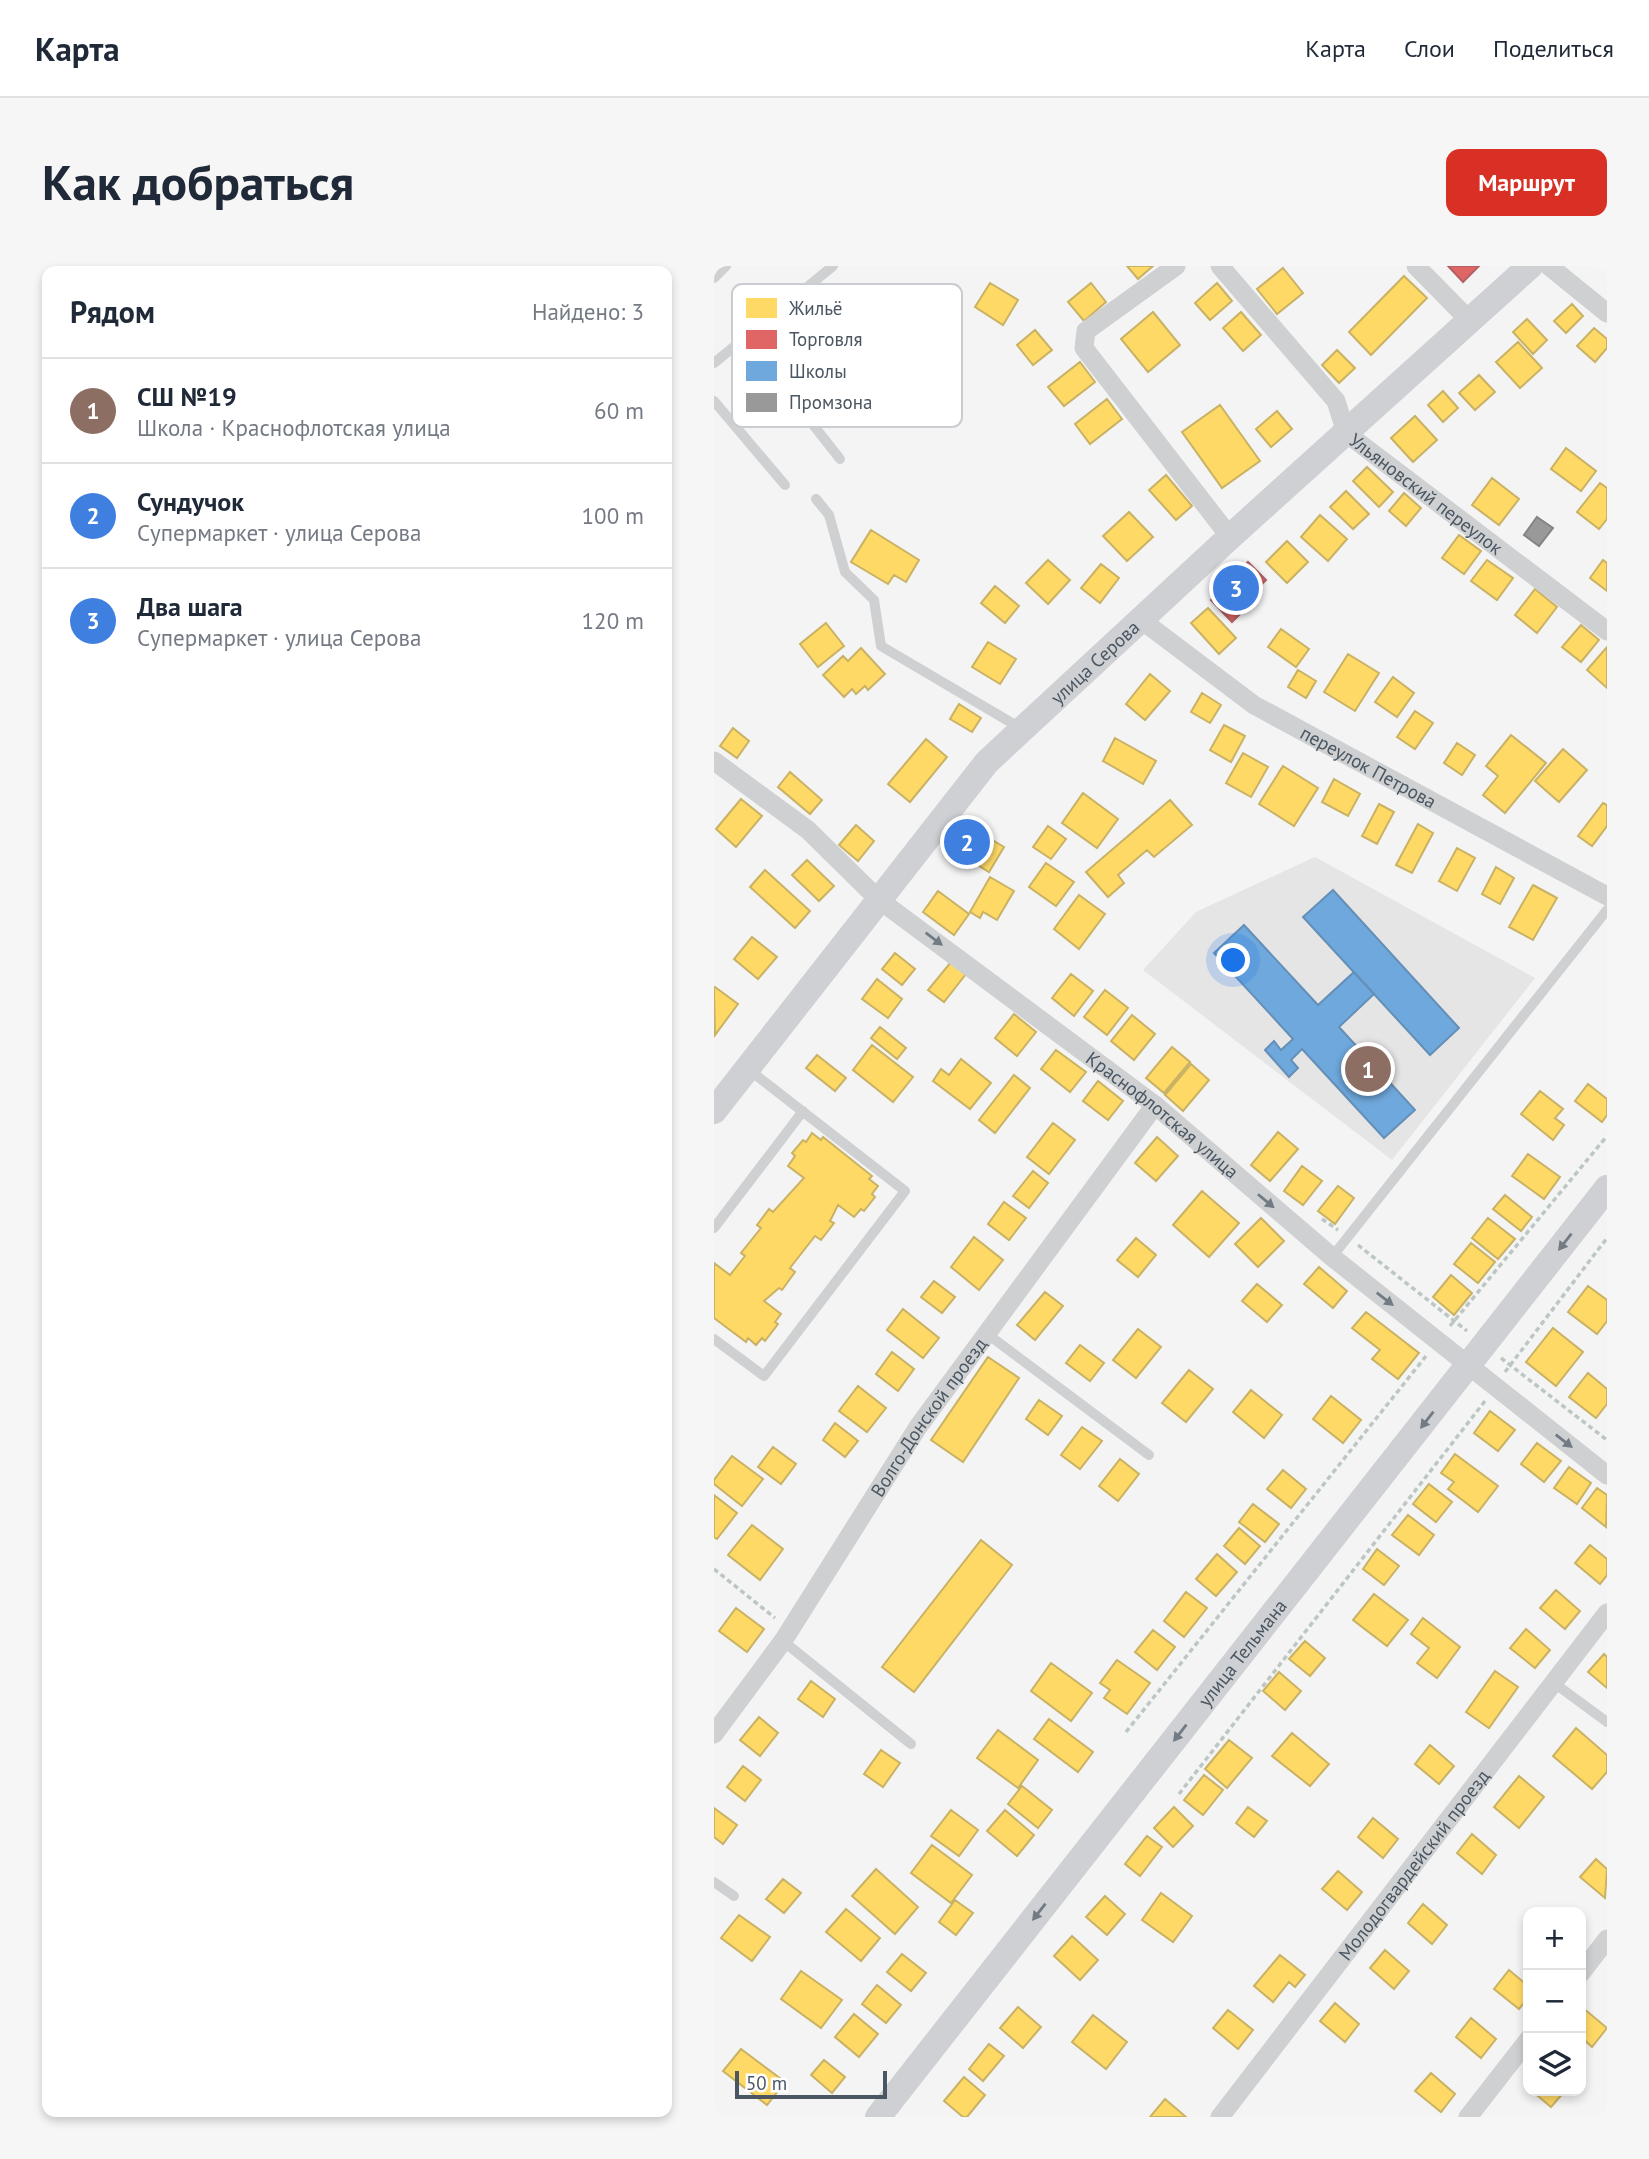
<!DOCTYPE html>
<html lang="ru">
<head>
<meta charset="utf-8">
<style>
  :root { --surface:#fff; --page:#f6f6f7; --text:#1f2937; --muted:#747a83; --line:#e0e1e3; --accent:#d93025 }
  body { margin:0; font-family:"PT Sans",sans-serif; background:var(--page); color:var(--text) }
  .controls { position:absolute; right:21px; bottom:21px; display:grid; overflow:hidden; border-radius:14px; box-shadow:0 4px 10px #0003 }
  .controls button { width:63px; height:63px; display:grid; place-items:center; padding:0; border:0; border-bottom:2px solid var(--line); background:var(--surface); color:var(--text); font:35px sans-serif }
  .scale { position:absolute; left:21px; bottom:18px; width:152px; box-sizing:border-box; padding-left:7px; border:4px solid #4a5661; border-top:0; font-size:19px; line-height:24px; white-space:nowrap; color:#4a5661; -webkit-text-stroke:5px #fff; paint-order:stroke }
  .you { position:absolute; left:520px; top:695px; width:24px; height:24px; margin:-18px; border:5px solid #fff; border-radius:50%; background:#1a73e8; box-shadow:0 0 0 10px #1a73e833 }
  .badge { display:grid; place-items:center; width:46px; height:46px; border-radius:50%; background:var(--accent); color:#fff; font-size:23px; font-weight:700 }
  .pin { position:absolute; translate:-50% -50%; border:4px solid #fff; box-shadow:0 2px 7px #0006 }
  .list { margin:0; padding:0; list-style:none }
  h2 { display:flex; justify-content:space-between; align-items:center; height:91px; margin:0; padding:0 28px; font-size:30px }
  h2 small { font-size:23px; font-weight:400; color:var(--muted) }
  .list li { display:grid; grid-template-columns:46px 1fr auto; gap:21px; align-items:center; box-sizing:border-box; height:105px; padding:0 28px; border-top:2px solid var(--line) }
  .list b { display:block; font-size:26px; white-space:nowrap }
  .list p { margin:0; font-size:23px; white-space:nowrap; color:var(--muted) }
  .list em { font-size:23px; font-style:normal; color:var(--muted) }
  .icon { flex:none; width:38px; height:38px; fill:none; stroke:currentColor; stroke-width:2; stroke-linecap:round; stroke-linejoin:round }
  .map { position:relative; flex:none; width:893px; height:1851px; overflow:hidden; border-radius:14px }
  header { display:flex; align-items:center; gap:42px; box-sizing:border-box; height:98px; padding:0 35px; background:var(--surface); border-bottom:2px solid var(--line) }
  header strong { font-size:33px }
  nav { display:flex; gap:38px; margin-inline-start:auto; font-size:24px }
  .intro { display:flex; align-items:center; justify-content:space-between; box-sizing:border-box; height:168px; padding:0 42px }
  h1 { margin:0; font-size:49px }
  .button { padding:18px 32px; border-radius:14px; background:var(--accent); color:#fff; font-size:24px; font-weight:700 }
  main { display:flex; gap:42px; padding:0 42px }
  aside { flex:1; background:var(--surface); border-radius:14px; box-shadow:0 4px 10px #0003 }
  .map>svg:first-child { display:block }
  .education { fill:#e6e5e6 }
  .homes { fill:#ffd966; stroke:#c9b264; stroke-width:2 }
  .shops { fill:#e06666; stroke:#b36164; stroke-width:2 }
  .schools { fill:#6fa8dc; stroke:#648fb7; stroke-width:2 }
  .industry { fill:#999; stroke:#818588; stroke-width:2 }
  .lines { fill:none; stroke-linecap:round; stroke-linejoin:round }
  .path { stroke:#bcc7c4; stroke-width:3.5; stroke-dasharray:5 3.5; stroke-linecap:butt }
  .lane { stroke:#ced0d2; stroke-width:10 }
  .street { stroke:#ced0d2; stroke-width:19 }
  .secondary { stroke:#ced0d4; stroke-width:26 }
  .oneway { fill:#727b83 }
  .oneway2 { fill:#727b84 }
  .labels { text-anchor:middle; stroke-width:7; stroke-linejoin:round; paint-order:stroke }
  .street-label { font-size:19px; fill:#4a5661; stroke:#fff }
  .key { fill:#fff; stroke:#c9ccd0; stroke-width:2 }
  .key-label { font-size:19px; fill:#4a5661 }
</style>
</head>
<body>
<header>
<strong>Карта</strong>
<nav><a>Карта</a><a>Слои</a><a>Поделиться</a></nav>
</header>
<div class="intro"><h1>Как добраться</h1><a class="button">Маршрут</a></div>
<main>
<aside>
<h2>Рядом<small>Найдено: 3</small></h2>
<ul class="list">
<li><span class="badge" style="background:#8d6e63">1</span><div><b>СШ №19</b><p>Школа · Краснофлотская улица</p></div><em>60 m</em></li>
<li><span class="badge" style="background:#3f7fe0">2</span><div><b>Сундучок</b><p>Супермаркет · улица Серова</p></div><em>100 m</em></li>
<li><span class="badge" style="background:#3f7fe0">3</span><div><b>Два шага</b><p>Супермаркет · улица Серова</p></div><em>120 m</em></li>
</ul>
</aside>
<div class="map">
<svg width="893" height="1851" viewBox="0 0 893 1851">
  <rect width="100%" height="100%" fill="#f4f4f4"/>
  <path class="education" d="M601,591L821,712L678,894L429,704L482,646Z"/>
  <path class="homes" d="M413,0H439L424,13Z
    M569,2L589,27L563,48L543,23Z
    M690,10L713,32L657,89L635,66Z
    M276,17L304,34L289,59L261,41Z
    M377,17L392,36L370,55L354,36Z
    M503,17L518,35L496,54L481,37Z
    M858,38L869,50L852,67L840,55Z
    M439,46L466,79L434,106L407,73Z
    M527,46L547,69L529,85L509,62Z
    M813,53L833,74L819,88L799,66Z
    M880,62L893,73V82L881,96L863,80Z
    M321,64L338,84L319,99L303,79Z
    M804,76L828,102L806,122L782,96Z
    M623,84L641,102L625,117L608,99Z
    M366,96L381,116L350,140L334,121Z
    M765,109L781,126L761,144L745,127Z
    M729,125L744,142L729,156L714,139Z
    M393,133L408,153L376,178L361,158Z
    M506,139L546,195L508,222L468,166Z
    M563,145L578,163L557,181L542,163Z
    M701,150L723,174L699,196L677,172Z
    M852,182L882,205L867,225L837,203Z
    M653,201L679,226L665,241L639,215Z
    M452,209L478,240L462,254L435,224Z
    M778,212L805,233L785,259L758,239Z
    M886,217L893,222V253L885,263L863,246Z
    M632,225L655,248L639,263L616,241Z
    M690,227L707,242L692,260L675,245Z
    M415,246L439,271L413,295L389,270Z
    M606,249L633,273L614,295L587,271Z
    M157,264L205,294L192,316L180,309L174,318L137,296Z
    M745,269L767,285L750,308L728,292Z
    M573,275L594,296L573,317L552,296Z
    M334,294L356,314L334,338L312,317Z
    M773,294L799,312L783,334L757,315Z
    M889,294L893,297V325L876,312Z
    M387,298L405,312L386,337L367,322Z
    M281,320L305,340L291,357L267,337Z
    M821,323L843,341L823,367L801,349Z
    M494,342L522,372L505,388L477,357Z
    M112,357L130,380L104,401L86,378Z
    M867,359L885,374L867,396L848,381Z
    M567,363L595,383L582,401L554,381Z
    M274,376L302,393L286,418L258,401Z
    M893,381V422L873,404Z
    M147,382L171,408L154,424L151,420L142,428L138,423L130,431L109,409L129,390L134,395Z
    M634,388L665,407L641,445L610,426Z
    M584,404L602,415L592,432L574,421Z
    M436,408L456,425L431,454L412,438Z
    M679,411L700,427L683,451L661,436Z
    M488,427L507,439L496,457L477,446Z
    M245,438L267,452L258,466L236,453Z
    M701,445L719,457L701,483L683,471Z
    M510,459L531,470L517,496L496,484Z
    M19,462L35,475L23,492L6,480Z
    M797,469L832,497L791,547L769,529L784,510L772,500Z
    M401,472L442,495L429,518L389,495Z
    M212,473L233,491L196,536L174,518Z
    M743,477L761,489L748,509L730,497Z
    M849,483L873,504L845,536L821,515Z
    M529,487L554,501L537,531L512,517Z
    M569,500L604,522L580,560L545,538Z
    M76,506L108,534L96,548L64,521Z
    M620,513L646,528L634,550L608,536Z
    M369,527L404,553L383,582L348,557Z
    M27,533L48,550L22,581L2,563Z
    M456,534L478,559L440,591L433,584L404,609L410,617L394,631L372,606Z
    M889,537L893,539V560L878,580L864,570Z
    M665,538L680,546L663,578L648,570Z
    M704,558L719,567L698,607L682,599Z
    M142,559L160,575L144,595L125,579Z
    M255,560L290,581L275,606L241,585Z
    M334,560L352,573L337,593L319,581Z
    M743,582L761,592L743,625L725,615Z
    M93,594L120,620L105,635L78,609Z
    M332,597L360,616L342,640L315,621Z
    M782,601L800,612L786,638L768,628Z
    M51,604L96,645L81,662L36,621Z
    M276,611L300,625L283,654L269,646L266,652L256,646Z
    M819,619L843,632L819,674L795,661Z
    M224,625L255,648L240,669L209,646Z
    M365,629L391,648L365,683L340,663Z
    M38,671L63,691L44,713L20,693Z
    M181,687L201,703L188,719L168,703Z
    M237,696L252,708L230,736L214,724Z
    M357,708L379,725L360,750L338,732Z
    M163,713L188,733L174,752L148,733Z
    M1,721L24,738L1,769L0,722Z
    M391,724L414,742L393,769L370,751Z
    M300,748L322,766L303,790L281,772Z
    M418,749L441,768L420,794L397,775Z
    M166,761L192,782L183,793L157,772Z
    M158,779L199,811L179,836L139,804Z
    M458,781L476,796L450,827L432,812Z
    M342,784L372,806L356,826L327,803Z
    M103,789L132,812L121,825L92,802Z
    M247,793L277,817L256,843L219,815L227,803L235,809Z
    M477,798L495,814L469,845L451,829Z
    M300,809L316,822L281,867L265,854Z
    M384,815L409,835L394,854L369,835Z
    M874,818L893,833V849L888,856L861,835Z
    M826,825L849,843L841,852L850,859L839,874L807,848Z
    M339,857L361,874L335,908L313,891Z
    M564,866L584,883L556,915L537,899Z
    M98,867L107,874L109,871L158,910L155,913L164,920L158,928L161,931L150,945L147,943L140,951L124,939L116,955L120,957L107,974L101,970L76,1002L81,1006L68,1024L65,1022L50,1035L67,1048L61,1056L64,1058L51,1075L48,1072L42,1079L34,1072L32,1076L0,1052V997L16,1009L31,990L27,987L47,962L43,959L55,943L59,946L90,912L74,900L81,890L78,887L89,874L92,876Z
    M443,871L464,890L442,915L421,897Z
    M814,888L846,911L830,933L798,910Z
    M588,900L608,915L589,939L570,925Z
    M319,905L334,917L315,942L299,930Z
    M624,920L640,932L621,958L604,945Z
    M488,925L525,957L495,991L459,959Z
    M791,929L818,951L807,965L779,943Z
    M290,936L312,952L295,974L274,958Z
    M547,952L570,975L544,1001L521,978Z
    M774,952L801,973L784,993L758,972Z
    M260,971L289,994L265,1024L237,1001Z
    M422,972L442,989L424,1011L403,994Z
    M757,977L781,996L764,1017L740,998Z
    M605,1001L633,1025L619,1042L590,1018Z
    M737,1009L758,1027L740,1049L719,1031Z
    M220,1015L241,1031L228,1047L207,1031Z
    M543,1018L568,1039L553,1056L528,1035Z
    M874,1020L893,1034V1055L883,1068L854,1046Z
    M331,1026L349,1040L321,1074L303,1059Z
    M189,1043L225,1072L209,1092L173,1064Z
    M652,1046L705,1087L684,1113L658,1093L666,1084L638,1062Z
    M839,1062L869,1086L842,1120L812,1096Z
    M424,1063L447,1081L422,1112L399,1094Z
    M366,1079L390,1097L376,1115L352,1097Z
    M178,1086L200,1103L184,1125L162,1108Z
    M274,1091L305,1112L249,1196L217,1174Z
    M475,1104L499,1123L472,1156L448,1137Z
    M874,1107L893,1123V1138L882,1152L855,1131Z
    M144,1120L172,1142L153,1166L125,1145Z
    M537,1124L568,1149L550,1172L519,1146Z
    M617,1130L647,1154L629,1177L599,1153Z
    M325,1134L348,1150L334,1169L312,1153Z
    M776,1145L801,1164L784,1185L760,1167Z
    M121,1157L144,1175L131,1191L109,1174Z
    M368,1161L388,1175L366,1203L347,1189Z
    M823,1177L847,1195L830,1216L807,1198Z
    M59,1181L82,1198L67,1218L44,1201Z
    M741,1188L784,1220L764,1246L734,1223L740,1216L727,1207Z
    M18,1190L49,1213L28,1240L0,1218V1214Z
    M406,1193L425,1208L404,1235L385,1220Z
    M855,1201L877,1217L863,1238L840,1222Z
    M569,1204L592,1223L577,1242L553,1223Z
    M715,1218L738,1236L722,1256L699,1238Z
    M883,1222L893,1229L892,1261L868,1242Z
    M0,1229L23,1247L3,1273L0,1271Z
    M539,1238L565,1258L551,1276L525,1256Z
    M694,1249L720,1269L705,1289L678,1269Z
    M38,1259L69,1283L46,1314L14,1289Z
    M525,1262L546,1280L531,1298L510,1280Z
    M267,1274L298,1299L200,1426L168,1401Z
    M876,1279L893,1293V1309L886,1318L861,1297Z
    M663,1283L685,1300L670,1319L649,1303Z
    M503,1288L523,1306L502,1330L482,1313Z
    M842,1324L866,1345L851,1363L826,1342Z
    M472,1326L493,1342L470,1371L450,1355Z
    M660,1328L694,1354L673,1380L639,1354Z
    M22,1342L50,1363L33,1386L5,1365Z
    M709,1352L746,1381L723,1412L703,1397L715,1382L697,1368Z
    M812,1363L836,1384L821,1402L796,1382Z
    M439,1364L461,1381L443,1404L421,1386Z
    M591,1375L611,1392L596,1410L575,1393Z
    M890,1388L893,1391V1422L874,1406Z
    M403,1394L436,1417L413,1448L390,1432L396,1424L386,1417Z
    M337,1397L378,1427L357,1455L317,1425Z
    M781,1405L804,1421L775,1462L752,1446Z
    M565,1406L587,1425L571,1444L549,1425Z
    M97,1415L121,1433L109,1451L84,1433Z
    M45,1451L64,1467L46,1490L26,1474Z
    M335,1453L379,1486L364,1506L320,1473Z
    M862,1462L893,1489V1506L878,1523L839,1490Z
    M284,1464L324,1494L304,1522L263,1492Z
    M578,1467L615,1498L596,1520L558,1490Z
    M515,1474L538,1492L513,1522L491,1503Z
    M716,1479L740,1500L725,1518L701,1498Z
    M167,1484L186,1497L169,1521L150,1508Z
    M29,1500L47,1514L31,1535L13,1521Z
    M490,1509L509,1524L489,1549L470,1534Z
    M805,1510L830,1531L805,1562L780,1541Z
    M308,1520L338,1544L324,1562L294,1538Z
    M460,1541L479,1560L459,1581L440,1562Z
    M534,1541L553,1555L540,1571L522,1557Z
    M0,1542L23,1559L9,1578L0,1571Z
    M237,1544L264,1564L245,1590L217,1570Z
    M291,1544L320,1569L303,1590L273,1565Z
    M659,1552L684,1573L669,1592L644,1571Z
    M758,1568L782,1589L768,1608L743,1587Z
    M433,1570L448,1581L426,1610L411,1598Z
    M218,1579L258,1609L237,1637L197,1607Z
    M882,1593L893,1603L891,1632L866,1611Z
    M162,1603L204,1641L181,1668L138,1630Z
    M624,1605L648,1626L633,1644L608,1623Z
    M69,1613L87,1627L70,1647L52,1633Z
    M447,1627L478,1650L459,1676L428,1654Z
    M391,1630L411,1648L393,1669L372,1651Z
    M241,1634L259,1647L242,1669L225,1656Z
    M709,1638L733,1659L718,1678L694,1657Z
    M132,1643L166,1672L147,1695L112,1666Z
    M25,1649L56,1671L38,1695L7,1672Z
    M358,1670L384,1694L366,1714L340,1690Z
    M671,1684L695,1705L680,1723L656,1702Z
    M188,1688L212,1707L197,1725L173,1706Z
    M566,1689L591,1709L581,1721L575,1716L559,1736L540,1720Z
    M795,1704L814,1720V1732L805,1743L780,1723Z
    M87,1705L128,1734L107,1762L67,1733Z
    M163,1719L187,1739L172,1757L148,1738Z
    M621,1737L645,1758L631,1776L606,1755Z
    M304,1741L327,1761L309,1782L286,1762Z
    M869,1742L893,1762L878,1781L867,1771V1744Z
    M514,1744L539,1764L524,1783L499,1762Z
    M140,1748L164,1768L145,1791L121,1771Z
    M379,1749L413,1776L392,1803L358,1776Z
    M757,1752L782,1773L767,1792L742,1771Z
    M275,1778L290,1790L269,1815L255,1803Z
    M27,1783L71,1816L53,1839L9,1805Z
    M110,1794L131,1811L118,1827L97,1809Z
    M717,1807L741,1828L727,1846L701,1825Z
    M250,1811L271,1829L253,1851H249L230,1835Z
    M818,1825H851L837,1841Z
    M451,1833L472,1851H436Z"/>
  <path class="shops" d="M734,0H765L749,16Z
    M534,296L552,314L540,326L544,330L518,356L497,334Z"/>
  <path class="schools" d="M619,624L745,762L716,789L589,651Z
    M530,659L604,739L640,706L660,728L625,761L701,844L670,872L588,783L577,794L584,802L575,811L551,784L560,775L567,784L579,773L500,687Z"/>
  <path class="industry" d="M823,251L839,262L825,280L810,269Z"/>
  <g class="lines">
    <path class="path" d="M608,953L624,964
      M644,979L753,1065
      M736,1060L893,870
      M787,1092L893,1174
      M791,1106L893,972
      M0,1303L61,1352
      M412,1466L712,1090
      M465,1528L771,1135"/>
    <path class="lane" d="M0,12L12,0
      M31,72L126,193
      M0,97L119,0
      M0,135L71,219
      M102,233L115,249L131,306L160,334L167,380L308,463
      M0,962L89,845
      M618,991L893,644
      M272,1067L435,1189
      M0,1073L50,1110L191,925L34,803
      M69,1375L197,1478
      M840,1417L893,1456
      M0,1616L20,1630"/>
    <g class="street">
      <path d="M462,0L372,65L370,82L516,271"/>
      <path id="s1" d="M506,0L622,135L632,167L893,365"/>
      <path d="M702,0L755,54"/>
      <path d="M835,0L893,47"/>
      <path id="s2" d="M426,353L540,439L893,630"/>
      <path id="s3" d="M0,495L94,564L164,633L441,839L618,991L893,1209"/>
      <path id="s4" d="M0,1468L69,1375L204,1161L441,839"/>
      <path d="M867,1707L893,1673"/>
      <path id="s5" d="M506,1851L893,1347"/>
      <path d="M754,1851L814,1774"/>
    </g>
    <g class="secondary">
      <path id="s6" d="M0,845L273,496L516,271L816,0"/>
      <path id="s7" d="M164,1851L893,922"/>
    </g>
  </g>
  <defs><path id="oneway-solid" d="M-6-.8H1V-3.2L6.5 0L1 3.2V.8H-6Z" transform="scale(1.75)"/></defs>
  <g class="oneway">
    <use href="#oneway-solid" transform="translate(220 673) rotate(37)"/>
    <use href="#oneway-solid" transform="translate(552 935) rotate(40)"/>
    <use href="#oneway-solid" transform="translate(671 1033) rotate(38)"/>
    <use href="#oneway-solid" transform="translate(850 1175) rotate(38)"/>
  </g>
  <g class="oneway2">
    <use href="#oneway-solid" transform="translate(851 976) rotate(128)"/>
    <use href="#oneway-solid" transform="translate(713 1154) rotate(128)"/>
    <use href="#oneway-solid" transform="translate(466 1467) rotate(128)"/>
    <use href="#oneway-solid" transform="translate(325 1646) rotate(128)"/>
  </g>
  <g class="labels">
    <g class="street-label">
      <text dy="7" stroke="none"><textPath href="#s1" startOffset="312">Ульяновский переулок</textPath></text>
      <text dy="7" stroke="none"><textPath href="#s6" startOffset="590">улица Серова</textPath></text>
      <text dy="7" stroke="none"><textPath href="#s2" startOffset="273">переулок Петрова</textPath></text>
      <text dy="7" stroke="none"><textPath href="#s3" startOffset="572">Краснофлотская улица</textPath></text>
      <text dy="7" stroke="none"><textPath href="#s4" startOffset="383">Волго-Донской проезд</textPath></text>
      <text dy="7" stroke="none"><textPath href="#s7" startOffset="590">улица Тельмана</textPath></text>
      <text dy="7" stroke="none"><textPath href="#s5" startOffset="318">Молодогвардейский проезд</textPath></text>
    </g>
  </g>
  <rect x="18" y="18" width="230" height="143" rx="10" class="key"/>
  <rect x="32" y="32" width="31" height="20" fill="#ffd966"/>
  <rect x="32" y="64" width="31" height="19" fill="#e06666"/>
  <rect x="32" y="95" width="31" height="20" fill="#6fa8dc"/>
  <rect x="32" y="127" width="31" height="19" fill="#999"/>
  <g class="key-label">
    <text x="75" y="49">Жильё</text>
    <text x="75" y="80">Торговля</text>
    <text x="75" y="112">Школы</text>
    <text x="75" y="143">Промзона</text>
  </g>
</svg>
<div class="controls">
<button>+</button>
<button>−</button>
<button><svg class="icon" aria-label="layers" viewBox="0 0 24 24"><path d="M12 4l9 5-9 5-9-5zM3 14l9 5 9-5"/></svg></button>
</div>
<div class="scale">50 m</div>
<div class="you"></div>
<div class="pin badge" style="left:654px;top:803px;background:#8d6e63">1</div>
<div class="pin badge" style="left:253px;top:576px;background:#3f7fe0">2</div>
<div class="pin badge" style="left:522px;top:322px;background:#3f7fe0">3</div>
</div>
</main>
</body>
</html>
